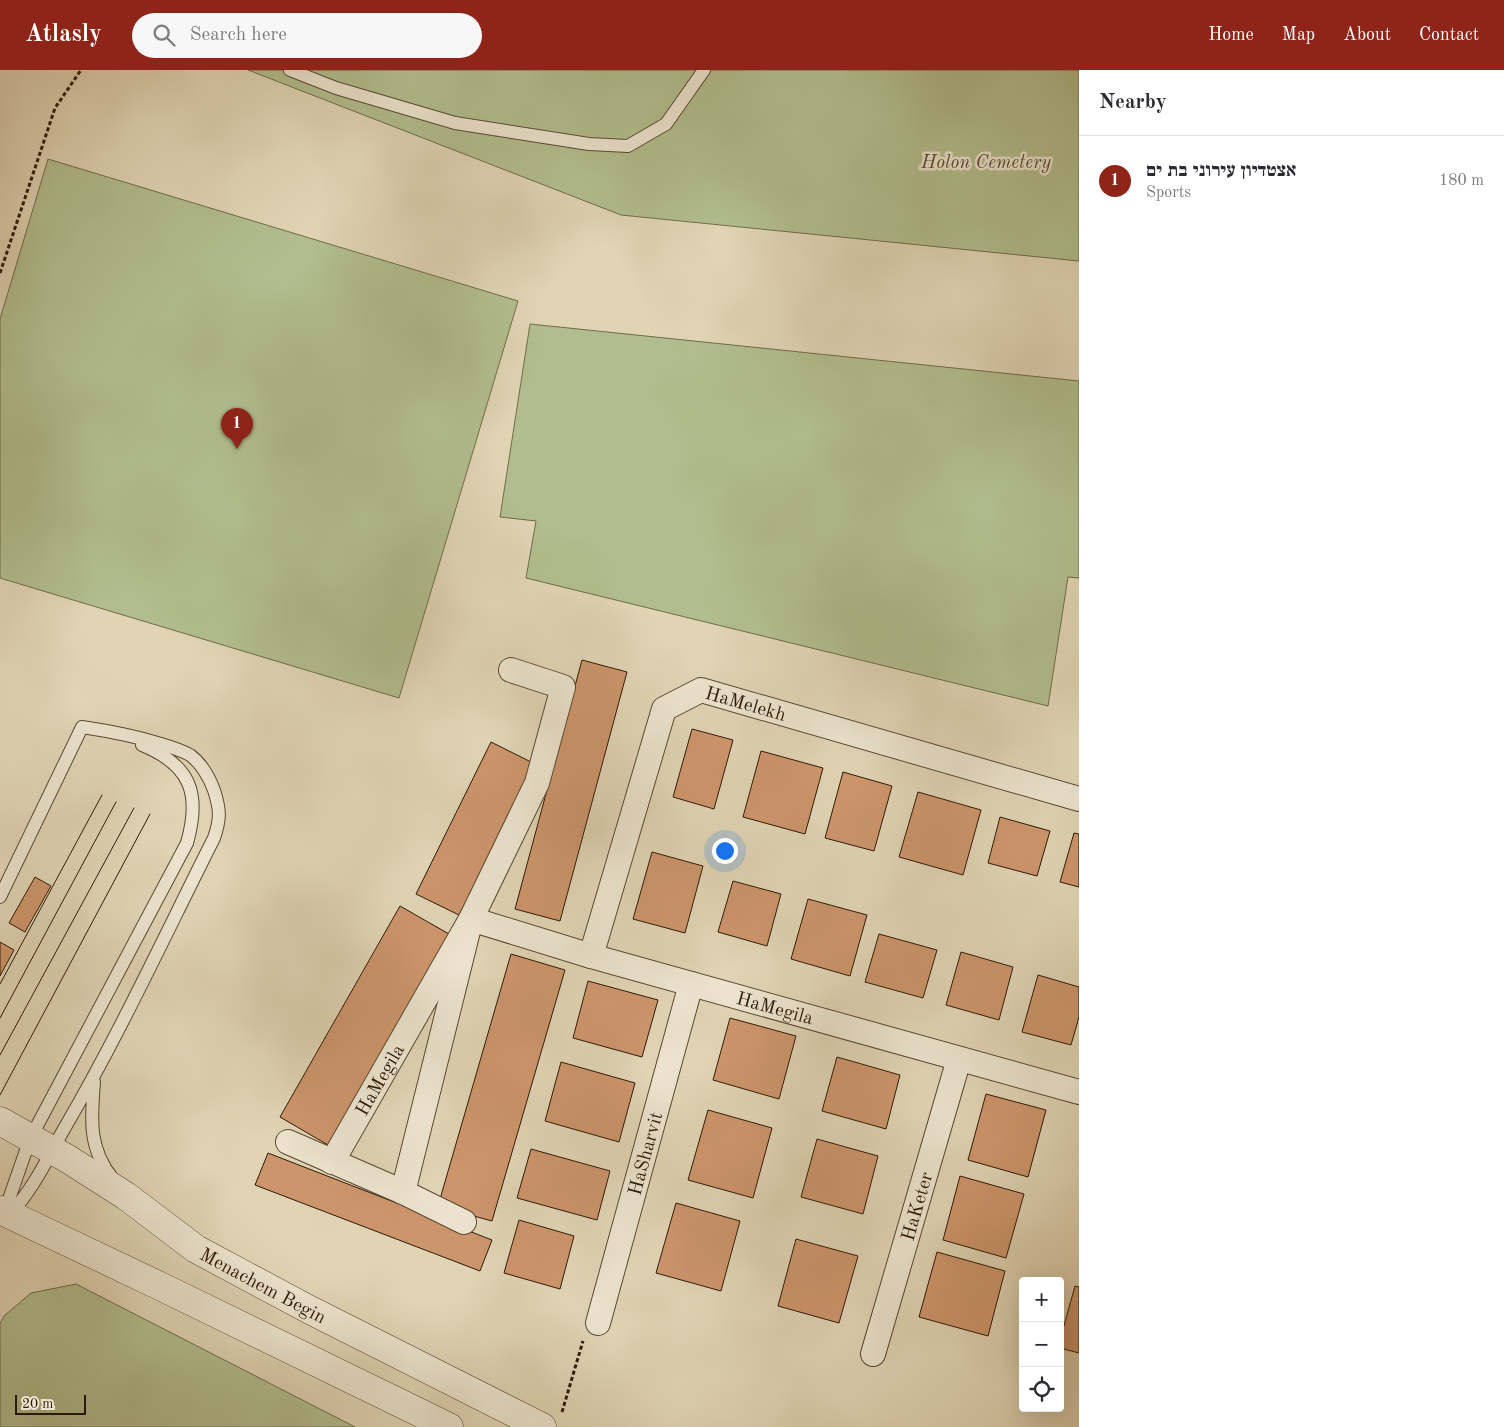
<!DOCTYPE html>
<html lang="en">
<head>
<meta charset="utf-8">
<style>
  :root { --surface:#fff; --page:#f7f7f7; --text:#2b2b33; --muted:#7c7c81; --line:#e1e1e2; --accent:#8f2418 }
  body { margin:0; font-family:"Old Standard TT","Frank Ruhl Libre",serif; background:var(--page); color:var(--text) }
  .controls { position:absolute; right:15px; bottom:15px; display:grid; overflow:hidden; border-radius:5px; box-shadow:0 5px 20px #0002 }
  .controls button { width:45px; height:45px; display:grid; place-items:center; padding:0; border:0; border-bottom:1px solid var(--line); background:var(--surface); color:var(--text); font:25px sans-serif }
  .scale { position:absolute; left:15px; bottom:12px; width:71px; box-sizing:border-box; padding-left:5px; border:2px solid #2e1907; border-top:0; font-size:14px; line-height:18px; white-space:nowrap; color:#2e1907; -webkit-text-stroke:4px #ebe3ce; paint-order:stroke }
  .you { position:absolute; left:724px; top:780px; width:18px; height:18px; margin:-12px; border:4px solid #fff; border-radius:50%; background:#1a73e8; box-shadow:0 0 0 8px #1a73e833 }
  .badge { display:grid; place-items:center; width:32px; height:32px; border-radius:50%; background:var(--accent); color:#fff; font-size:16px; font-weight:700 }
  .pin { position:absolute; translate:-50% -41px; filter:drop-shadow(0 1px 2px #0008) }
  .pin::after { content:''; position:absolute; top:26px; width:18px; height:15px; background:inherit; clip-path:polygon(0 0,100% 0,50% 100%) }
  .list { margin:0; padding:0; list-style:none }
  h2 { display:flex; justify-content:space-between; align-items:center; height:65px; margin:0; padding:0 20px; font-size:21px }
  h2 small { font-size:16px; font-weight:400; color:var(--muted) }
  .list li { display:grid; grid-template-columns:32px 1fr auto; gap:15px; align-items:center; box-sizing:border-box; height:90px; padding:0 20px; border-top:1px solid var(--line) }
  .list b { display:block; font-size:19px; white-space:nowrap }
  .list p { margin:0; font-size:16px; white-space:nowrap; color:var(--muted) }
  .list em { font-size:16px; font-style:normal; color:var(--muted) }
  .icon { flex:none; width:28px; height:28px; fill:none; stroke:currentColor; stroke-width:2; stroke-linecap:round; stroke-linejoin:round }
  .map { position:relative; flex:none; width:1079px; height:1357px; overflow:hidden }
  header { display:flex; align-items:center; gap:30px; box-sizing:border-box; height:70px; padding:0 25px; background:var(--accent); color:#fff }
  header strong { font-size:24px }
  nav { display:flex; gap:28px; margin-inline-start:auto; font-size:18px }
  .search { width:350px; height:45px; background:var(--page); display:flex; align-items:center; gap:12px; box-sizing:border-box; padding:0 18px; border-radius:28px; color:var(--muted); font-size:19px }
  main { display:flex }
  aside { flex:1; background:var(--surface) }
  .map>svg:first-child { display:block }
  .green { fill:#b1bd8e; stroke:#706b4a }
  .building { fill:#cd956c; stroke:#2e1907 }
  .lines { fill:none; stroke-linecap:round; stroke-linejoin:round }
  .service-casing { stroke:#5a4832; stroke-width:14 }
  .minor-casing { stroke:#5a4832; stroke-width:26 }
  .tertiary-casing { stroke:#5a4832; stroke-width:29 }
  .path { stroke:#2e1907; stroke-width:3; stroke-dasharray:4 2.5; stroke-linecap:butt }
  .service { stroke:#ebe3ce; stroke-width:12 }
  .minor { stroke:#ebe3ce; stroke-width:24 }
  .tertiary { stroke:#ebe3ce; stroke-width:28 }
  .tram { stroke:#2e1907; stroke-width:1 }
  .labels { text-anchor:middle; stroke-width:5; stroke-linejoin:round; paint-order:stroke }
  .park-label { font-size:19px; font-style:italic; fill:#554a30; stroke:#ebe3ce }
  .street-label { font-size:19px; fill:#2e1907; stroke:#ebe3ce }
</style>
</head>
<body>
<header>
<strong>Atlasly</strong>
<div class="search"><svg class="icon" aria-label="search" viewBox="0 0 24 24"><circle cx="10" cy="10" r="6"/><path d="M15 15l6 6"/></svg>Search here</div>
<nav><a>Home</a><a>Map</a><a>About</a><a>Contact</a></nav>
</header>
<main>
<div class="map">
<svg width="1079" height="1357" viewBox="0 0 1079 1357">
  <rect width="100%" height="100%" fill="#e0d4b4"/>
  <filter id="stains"><feTurbulence type="fractalNoise" baseFrequency=".004" numOctaves="4"/><feColorMatrix values="0 0 0 0 .2 0 0 0 0 .09 0 0 0 0 .02 0 0 0 .5 -.17"/></filter>
  <radialGradient id="worn" r=".72"><stop offset=".6" stop-color="#630" stop-opacity="0"/><stop offset="1" stop-color="#630" stop-opacity=".3"/></radialGradient>
  <path class="green" d="M248,0H1079V191L621,145Z
    M48,89L518,231L399,628L0,508V249Z
    M530,254L1079,311V508L1068,507L1048,636L526,508L536,451L500,447Z
    M76,1214L355,1357H0V1254L4,1246L31,1223Z"/>
  <path class="building" d="M582,590L627,602L560,851L515,839Z
    M692,659L733,670L714,739L673,727Z
    M491,672L535,694L461,846L416,824Z
    M761,681L823,698L805,764L743,747Z
    M843,702L892,716L874,781L825,768Z
    M918,722L981,740L963,805L899,787Z
    M1000,747L1050,761L1037,806L988,793Z
    M1074,763L1079,764V817L1060,812Z
    M652,782L703,796L685,863L633,849Z
    M35,807L51,816L25,862L9,853Z
    M733,811L781,824L767,876L718,862Z
    M808,829L867,845L850,906L791,889Z
    M400,836L449,864L328,1075L280,1047Z
    M879,864L937,880L923,928L865,912Z
    M0,872L14,880L0,906Z
    M961,882L1013,897L999,950L946,935Z
    M511,884L565,900L492,1151L438,1136Z
    M1038,905L1079,917V947L1071,975L1022,962Z
    M588,911L658,930L642,987L573,968Z
    M730,948L796,966L779,1029L713,1010Z
    M837,987L900,1005L886,1059L822,1041Z
    M561,992L635,1013L619,1072L545,1051Z
    M986,1024L1046,1040L1028,1107L968,1090Z
    M708,1040L772,1058L753,1128L688,1110Z
    M817,1069L878,1086L863,1144L801,1127Z
    M531,1079L610,1101L597,1150L517,1128Z
    M268,1083L492,1170L480,1201L255,1115Z
    M960,1106L1024,1124L1006,1188L943,1170Z
    M676,1133L740,1151L721,1221L656,1203Z
    M519,1150L574,1166L560,1219L504,1203Z
    M796,1169L858,1186L839,1253L778,1236Z
    M937,1182L1005,1201L988,1266L919,1247Z
    M1075,1216L1079,1217V1283L1060,1278V1270Z"/>
  <g class="lines">
    <defs>
      <path id="service" d="M290,0L336,18L455,53L589,74L628,76L666,54L704,0
        M0,827L82,657
        M94,1012C91,1048 88,1079 113,1109
        M9,1145C33,1120 47,1089 64,1059C119,965 165,865 214,768C221,748 220,739 214,720C209,707 201,693 190,685C181,680 171,677 161,674C135,666 109,661 82,657
        M9,1145V1129L30,1069L187,773C201,724 191,695 142,675"/>
      <g id="minor">
        <path id="s1" d="M591,886L664,639L701,620L1079,729"/>
        <path d="M288,1072L403,1122L464,1152"/>
        <path id="s2" d="M332,1092L471,849L537,713L563,617L511,600"/>
        <path id="s3" d="M403,1122L471,849L591,886L1079,1022"/>
        <path id="s4" d="M598,1253L691,914"/>
        <path id="s5" d="M873,1284L959,989"/>
      </g>
      <g id="tertiary">
        <path id="s6" d="M0,1051L68,1089L126,1126L196,1179L310,1240L542,1357"/>
        <path d="M0,1140L162,1217L449,1357"/>
      </g>
    </defs>
    <use href="#service" class="service-casing"/>
    <use href="#minor" class="minor-casing"/>
    <use href="#tertiary" class="tertiary-casing"/>
    <path class="path" d="M0,203L55,38L81,0
      M562,1342L583,1271"/>
    <use href="#service" class="service"/>
    <use href="#minor" class="minor"/>
    <use href="#tertiary" class="tertiary"/>
    <path class="tram" d="M0,914L102,725
      M0,948L116,732
      M0,985L134,738
      M0,1025L150,744"/>
  </g>
  <g class="labels">
    <g class="park-label">
      <text x="986" y="98">Holon Cemetery</text>
    </g>
    <g class="street-label">
      <text dy="7" stroke="none"><textPath href="#s1" startOffset="346">HaMelekh</textPath></text>
      <text dy="7" stroke="none"><textPath href="#s3" startOffset="598">HaMegila</textPath></text>
      <text dy="7" stroke="none"><textPath href="#s2" startOffset="95">HaMegila</textPath></text>
      <text dy="7" stroke="none"><textPath href="#s4" startOffset="176">HaSharvit</textPath></text>
      <text dy="7" stroke="none"><textPath href="#s5" startOffset="154">HaKeter</textPath></text>
      <text dy="7" stroke="none"><textPath href="#s6" startOffset="311">Menachem Begin</textPath></text>
    </g>
  </g>
  <rect width="100%" height="100%" filter="url(#stains)"/>
  <rect width="100%" height="100%" fill="url(#worn)"/>
</svg>
<div class="controls">
<button>+</button>
<button>−</button>
<button><svg class="icon" aria-label="locate" viewBox="0 0 24 24"><circle cx="12" cy="12" r="6"/><path d="M12 2v4M12 18v4M2 12h4M18 12h4"/></svg></button>
</div>
<div class="scale">20 m</div>
<div class="you"></div>
<div class="pin badge" style="left:237px;top:379px">1</div>
</div>
<aside>
<h2>Nearby<small></small></h2>
<ul class="list">
<li><span class="badge">1</span><div><b>אצטדיון עירוני בת ים</b><p>Sports</p></div><em>180 m</em></li>
</ul>
</aside>
</main>
</body>
</html>
